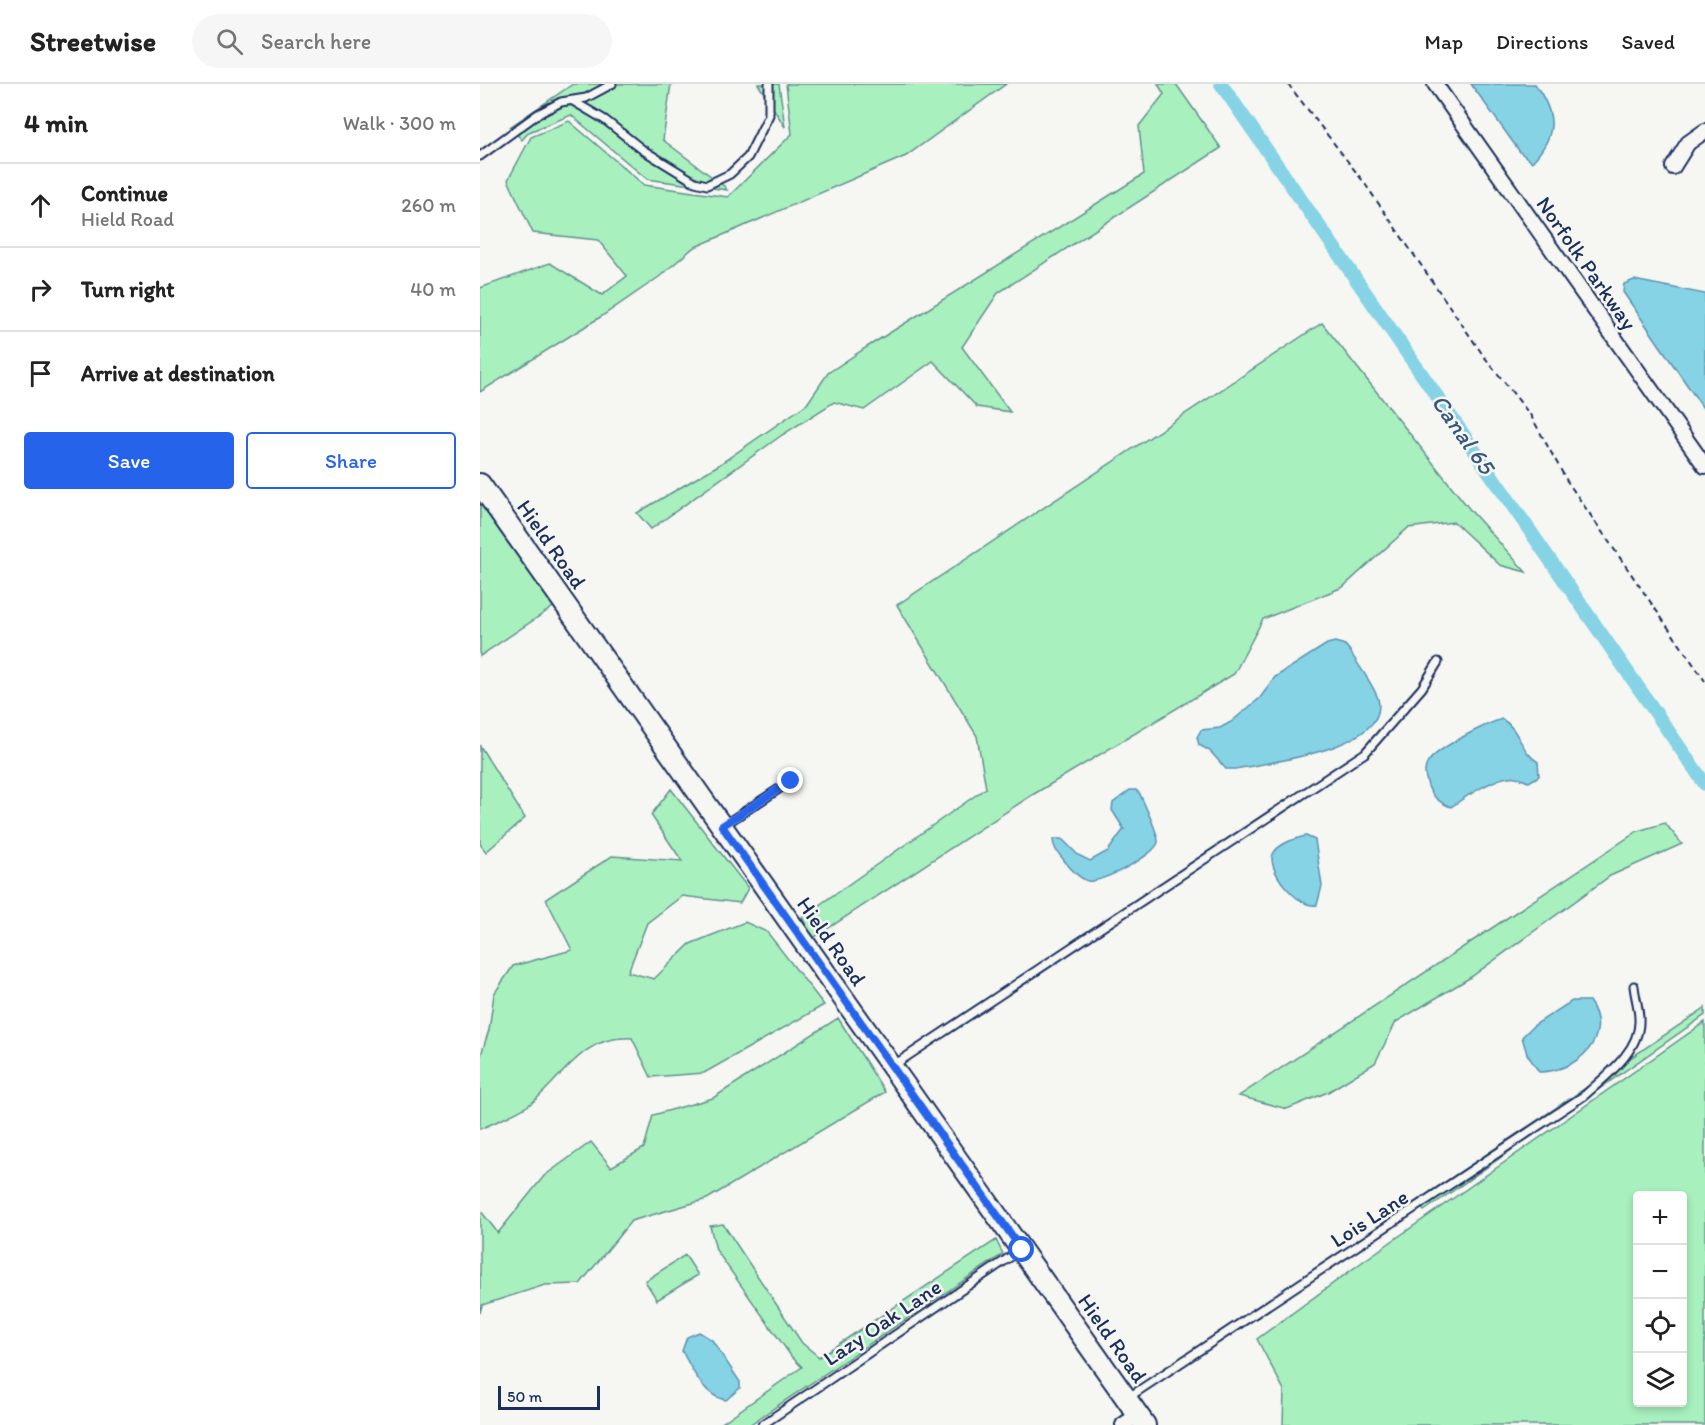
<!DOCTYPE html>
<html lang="en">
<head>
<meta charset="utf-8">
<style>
  :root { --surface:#fff; --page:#f6f6f6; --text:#222; --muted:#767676; --line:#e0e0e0; --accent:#2563eb }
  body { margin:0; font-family:Itim,sans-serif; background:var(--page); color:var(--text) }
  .controls { position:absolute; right:18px; bottom:18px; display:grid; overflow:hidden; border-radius:6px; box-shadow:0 3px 9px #0003 }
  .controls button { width:54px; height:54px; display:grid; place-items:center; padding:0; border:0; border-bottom:2px solid var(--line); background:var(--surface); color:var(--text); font:30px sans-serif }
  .scale { position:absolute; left:18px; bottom:15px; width:102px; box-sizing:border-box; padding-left:6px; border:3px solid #1b2f5e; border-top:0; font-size:16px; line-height:21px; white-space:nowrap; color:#1b2f5e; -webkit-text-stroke:4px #f6f6f2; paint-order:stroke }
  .stop { position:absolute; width:18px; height:18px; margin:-14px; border:4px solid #2563eb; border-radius:50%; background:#fff }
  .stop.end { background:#2563eb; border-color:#fff; box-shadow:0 2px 6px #0008 }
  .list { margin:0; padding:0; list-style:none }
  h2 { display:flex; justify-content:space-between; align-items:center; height:78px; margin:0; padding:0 24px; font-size:26px }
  h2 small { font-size:20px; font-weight:400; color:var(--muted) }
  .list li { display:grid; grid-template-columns:39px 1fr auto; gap:18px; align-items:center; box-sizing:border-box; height:84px; padding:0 24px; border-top:2px solid var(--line) }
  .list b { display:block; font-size:22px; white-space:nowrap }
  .list p { margin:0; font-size:20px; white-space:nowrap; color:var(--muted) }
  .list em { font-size:20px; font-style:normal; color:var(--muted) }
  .actions { display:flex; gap:12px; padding:18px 24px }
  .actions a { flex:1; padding:14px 0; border:2px solid var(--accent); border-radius:6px; text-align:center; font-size:21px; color:var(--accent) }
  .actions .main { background:var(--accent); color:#fff }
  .icon { flex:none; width:33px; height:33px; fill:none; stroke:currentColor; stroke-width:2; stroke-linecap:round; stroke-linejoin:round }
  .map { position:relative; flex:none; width:1225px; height:1341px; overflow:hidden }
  header { display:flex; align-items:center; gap:36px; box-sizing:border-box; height:84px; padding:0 30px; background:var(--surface); border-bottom:2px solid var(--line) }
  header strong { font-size:28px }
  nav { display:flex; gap:33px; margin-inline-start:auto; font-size:21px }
  .search { width:420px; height:54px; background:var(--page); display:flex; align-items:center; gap:15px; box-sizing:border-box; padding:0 21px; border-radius:33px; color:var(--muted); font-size:22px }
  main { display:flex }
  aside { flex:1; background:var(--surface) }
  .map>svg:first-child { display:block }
  .green { fill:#a8f1be; stroke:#62908e; stroke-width:1.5; fill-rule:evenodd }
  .water { fill:#86d3e5; stroke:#5b91af; stroke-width:1.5 }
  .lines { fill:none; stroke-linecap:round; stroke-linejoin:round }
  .canal { stroke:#86d3e5; stroke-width:14 }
  .lane-casing { stroke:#1b2f5e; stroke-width:11 }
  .street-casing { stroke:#1b2f5e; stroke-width:18 }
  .secondary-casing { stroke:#1b2f5e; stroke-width:24 }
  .path { stroke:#1b2f5e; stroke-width:2; stroke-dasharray:6 4.5; stroke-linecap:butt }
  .lane { stroke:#f6f6f2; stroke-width:7 }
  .street { stroke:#f6f6f2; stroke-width:14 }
  .secondary { stroke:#f6f6f2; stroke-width:20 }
  .route { stroke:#2563eb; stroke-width:8 }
  .labels { text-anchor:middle; stroke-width:5; stroke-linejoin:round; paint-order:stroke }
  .street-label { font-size:22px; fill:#1b2f5e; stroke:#f6f6f2 }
  .water-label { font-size:24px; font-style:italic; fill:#365880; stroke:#f6f6f2 }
</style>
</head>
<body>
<header>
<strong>Streetwise</strong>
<div class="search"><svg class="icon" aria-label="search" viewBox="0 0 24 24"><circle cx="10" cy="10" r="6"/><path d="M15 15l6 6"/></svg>Search here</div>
<nav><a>Map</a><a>Directions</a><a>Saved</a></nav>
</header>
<main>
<aside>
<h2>4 min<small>Walk · 300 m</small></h2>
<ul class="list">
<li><svg class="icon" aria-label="ahead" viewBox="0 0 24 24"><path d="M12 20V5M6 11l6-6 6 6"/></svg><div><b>Continue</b><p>Hield Road</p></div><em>260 m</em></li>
<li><svg class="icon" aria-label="right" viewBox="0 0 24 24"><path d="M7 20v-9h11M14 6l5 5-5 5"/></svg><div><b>Turn right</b></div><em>40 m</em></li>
<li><svg class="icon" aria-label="arrive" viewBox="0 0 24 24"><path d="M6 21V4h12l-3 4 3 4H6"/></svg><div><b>Arrive at destination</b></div></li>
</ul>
<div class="actions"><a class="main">Save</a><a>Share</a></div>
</aside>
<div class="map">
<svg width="1225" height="1341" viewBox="0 0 1225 1341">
  <rect width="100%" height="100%" fill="#f6f6f2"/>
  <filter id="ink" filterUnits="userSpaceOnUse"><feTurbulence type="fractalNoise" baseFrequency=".0167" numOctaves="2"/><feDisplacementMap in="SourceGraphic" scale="12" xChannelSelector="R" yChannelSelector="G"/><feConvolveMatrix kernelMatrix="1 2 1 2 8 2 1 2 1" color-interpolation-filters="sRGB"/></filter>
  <g filter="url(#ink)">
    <path class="green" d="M93,0H191L183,56L244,102L247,106L167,95L91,31L49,48L42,56L30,43Z
      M278,0H299L305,43Z
      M306,0H526L426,72L213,164L179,193L122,232L0,308V204L70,179L122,211L147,192L118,156L53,149L28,96L51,53L89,37L164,101L248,113L312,50Z
      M678,0H696L741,64L518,209L482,263L530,328L497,323L453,277L384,326L354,318L302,351L171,445L157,429L237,382L327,320L348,289L387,263L664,90L659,42L684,10Z
      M842,239L991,427L1046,488L1020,481L974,438L928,444L863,503L783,535L754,590L549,713L332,855L322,833L506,704L497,652L417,521Z
      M0,414L76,521L0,572Z
      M0,662L45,734L6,768L0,760Z
      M191,705L268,804L260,819L202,812L167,839L148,888L174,895L210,860L265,838L287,848L344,921L224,989L171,993L152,954C104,951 86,989 54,1017C40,1029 17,1037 0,1045V974L9,946L14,910L33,882L92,866L66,815L132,772L202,777L171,731Z
      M1185,739L1202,760L1130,792L991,893L916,938L895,979L848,1008L807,1025L759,1012L1158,747Z
      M1225,924V931L944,1127L937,1117Z
      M358,934L405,1008L227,1115L151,1137L100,1200L65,1201L2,1221L0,1229V1126L18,1149L64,1092L111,1058L131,1083L164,1064L173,1031L233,1014Z
      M1225,938V1341H803L804,1306L777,1255L885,1176ZM1158,1112H1202V1318H1158Z
      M243,1140L322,1259L339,1273L516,1156L523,1170L269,1341H239L322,1283L311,1272L236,1166L230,1142Z
      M205,1171L218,1191L177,1216L165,1197Z"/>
    <path class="water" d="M991,0H1055C1076,30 1078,50 1052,78L1040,68Z
      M1154,196L1225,210V327L1143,208L1144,200Z
      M855,558L865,561L870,567C877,580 894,601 898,615C911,665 785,679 755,685H746L730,667L719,661L717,653L721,646L740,644L751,638L780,614L795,593L847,560Z
      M1022,635C1040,646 1040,667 1058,678L1059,692L1049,698C1044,697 1041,694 1036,693C1021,689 983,714 971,723C960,719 952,713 948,702C946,694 943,688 947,680C954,665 1006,640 1022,635Z
      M650,706H656L660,710C664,720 679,750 678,758C677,770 620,800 608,797C598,794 589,783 583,775C578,769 573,764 573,755H582L598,771L610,777L628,767L644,745L632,726L633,719Z
      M826,752L835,756L842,802L837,821C818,825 786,785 793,770C799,759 815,755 826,752Z
      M1092,917H1109C1135,953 1097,988 1059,988L1047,970L1042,953L1053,942Z
      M219,1248L232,1256L260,1298V1304L246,1316C223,1312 212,1285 202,1267L207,1253Z"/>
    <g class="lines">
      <path class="canal" d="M741,0L1225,700"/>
      <defs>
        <path id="lane" d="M93,17L125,36L163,66L215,98L227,101L250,90L268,73L289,31V0
          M0,72L58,30L81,18L106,14L132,0
          M244,741L311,697
          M414,981L885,669L942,604L958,578
          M649,1313L1105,1011C1126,992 1161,966 1159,935C1159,924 1155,913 1154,902
          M282,1341L539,1167"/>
        <path id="street" d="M955,0L1225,382
          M1193,83L1208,59L1225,47
          M643,1341L658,1331"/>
        <path id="secondary" d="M0,400L665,1341"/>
      </defs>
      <use href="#lane" class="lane-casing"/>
      <use href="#street" class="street-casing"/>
      <use href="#secondary" class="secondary-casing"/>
      <path class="path" d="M808,0L883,97L1003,271L1051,332L1087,397L1225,597"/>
      <use href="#lane" class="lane"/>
      <use href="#street" class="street"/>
      <use href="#secondary" class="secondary"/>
    </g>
  </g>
  <g class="lines" filter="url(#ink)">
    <path class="route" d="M311,697L242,742L542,1166"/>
  </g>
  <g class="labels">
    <g class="street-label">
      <text transform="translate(1107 179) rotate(55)" y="8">Norfolk Parkway</text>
      <text transform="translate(72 460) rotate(55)" y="8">Hield Road</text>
      <text transform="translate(352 857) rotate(55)" y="8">Hield Road</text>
      <text transform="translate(889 1134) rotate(-33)" y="8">Lois Lane</text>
      <text transform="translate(402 1238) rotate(-34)" y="8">Lazy Oak Lane</text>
      <text transform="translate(633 1254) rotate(55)" y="8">Hield Road</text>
    </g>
    <g class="water-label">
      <text transform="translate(983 350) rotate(55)" y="8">Canal 65</text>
    </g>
  </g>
</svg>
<div class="controls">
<button>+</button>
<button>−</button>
<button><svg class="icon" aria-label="locate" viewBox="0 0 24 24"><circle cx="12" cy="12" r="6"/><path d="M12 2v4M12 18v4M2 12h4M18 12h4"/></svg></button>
<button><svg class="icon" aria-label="layers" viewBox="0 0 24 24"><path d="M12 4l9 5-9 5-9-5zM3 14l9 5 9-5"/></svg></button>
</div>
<div class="scale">50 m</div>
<div class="stop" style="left:542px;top:1166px"></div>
<div class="stop end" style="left:311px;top:697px"></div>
</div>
</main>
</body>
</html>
